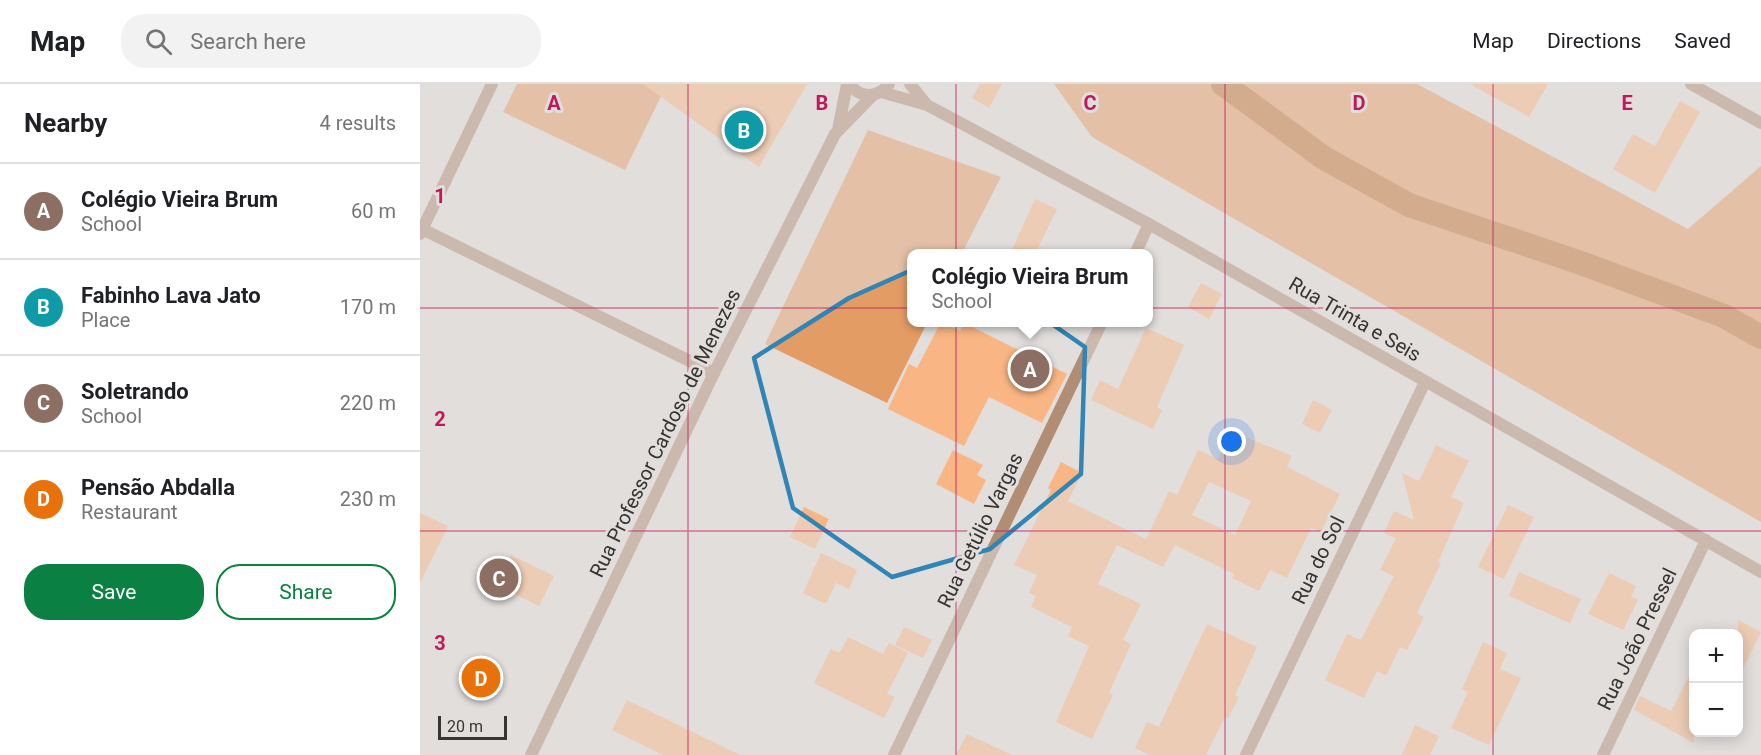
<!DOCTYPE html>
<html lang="en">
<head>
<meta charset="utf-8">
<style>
  :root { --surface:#fff; --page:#f2f2f2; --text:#202124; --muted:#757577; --line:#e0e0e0; --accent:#0b8043 }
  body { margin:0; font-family:Roboto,sans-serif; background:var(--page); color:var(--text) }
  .controls { position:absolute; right:18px; bottom:18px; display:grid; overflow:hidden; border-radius:12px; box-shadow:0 3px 15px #0003 }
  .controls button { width:54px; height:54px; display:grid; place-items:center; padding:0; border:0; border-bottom:2px solid var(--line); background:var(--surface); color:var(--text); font:30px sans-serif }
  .scale { position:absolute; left:18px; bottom:15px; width:69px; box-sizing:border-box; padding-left:6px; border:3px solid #363534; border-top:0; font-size:16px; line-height:21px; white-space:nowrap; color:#363534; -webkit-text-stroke:4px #e1dedc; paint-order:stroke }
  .you { position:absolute; left:812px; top:358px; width:21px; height:21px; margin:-15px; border:4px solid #fff; border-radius:50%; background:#1a73e8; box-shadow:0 0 0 9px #1a73e833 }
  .badge { display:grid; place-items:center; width:39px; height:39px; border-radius:50%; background:var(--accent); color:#fff; font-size:20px; font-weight:700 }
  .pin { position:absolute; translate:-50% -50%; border:3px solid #fff; box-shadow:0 2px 6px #0006 }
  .popup { position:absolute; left:487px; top:165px; width:246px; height:78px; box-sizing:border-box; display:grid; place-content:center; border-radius:12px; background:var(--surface); filter:drop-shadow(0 2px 4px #0005); font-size:20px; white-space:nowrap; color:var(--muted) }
  .popup b { font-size:22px; color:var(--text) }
  .popup::after { content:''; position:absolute; left:50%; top:100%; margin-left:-12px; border:12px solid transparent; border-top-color:var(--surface) }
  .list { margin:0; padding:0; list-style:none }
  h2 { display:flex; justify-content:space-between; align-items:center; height:78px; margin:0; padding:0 24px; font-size:26px }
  h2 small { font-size:20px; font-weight:400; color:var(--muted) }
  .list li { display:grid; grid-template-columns:39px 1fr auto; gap:18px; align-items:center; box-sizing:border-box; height:96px; padding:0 24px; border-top:2px solid var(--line) }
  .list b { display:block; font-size:22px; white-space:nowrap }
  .list p { margin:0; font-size:20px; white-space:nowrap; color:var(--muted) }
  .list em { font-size:20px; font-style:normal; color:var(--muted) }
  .actions { display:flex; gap:12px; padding:18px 24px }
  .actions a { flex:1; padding:14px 0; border:2px solid var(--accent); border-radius:24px; text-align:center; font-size:21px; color:var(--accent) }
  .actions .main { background:var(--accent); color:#fff }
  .icon { flex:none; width:33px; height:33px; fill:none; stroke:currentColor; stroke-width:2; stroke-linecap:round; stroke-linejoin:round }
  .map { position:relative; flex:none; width:1341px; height:671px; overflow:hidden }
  header { display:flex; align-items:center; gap:36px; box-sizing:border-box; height:84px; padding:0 30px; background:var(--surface); border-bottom:2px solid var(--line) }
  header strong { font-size:28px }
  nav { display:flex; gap:33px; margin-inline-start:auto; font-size:21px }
  .search { width:420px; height:54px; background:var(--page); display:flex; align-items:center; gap:15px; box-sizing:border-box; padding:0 21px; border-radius:24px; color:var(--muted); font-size:22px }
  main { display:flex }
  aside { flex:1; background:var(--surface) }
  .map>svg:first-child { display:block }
  .green { fill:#e49c65 }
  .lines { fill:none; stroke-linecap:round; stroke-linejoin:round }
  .canal { stroke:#bf6f2b; stroke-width:24 }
  .building { fill:#f9b583; fill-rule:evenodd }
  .minor { stroke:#b18d73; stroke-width:12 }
  .tertiary { stroke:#b18d73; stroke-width:12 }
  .marked { fill:none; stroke:#3085b5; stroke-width:4.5; stroke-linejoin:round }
  .grid { fill:none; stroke:#c2185b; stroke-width:1.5; stroke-opacity:0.55 }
  .labels { text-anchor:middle; stroke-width:6; stroke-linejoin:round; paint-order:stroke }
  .street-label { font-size:20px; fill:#363534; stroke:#e1dedc }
  .grid-label { font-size:20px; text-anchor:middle; font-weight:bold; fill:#c2185b; stroke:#e1dedc; stroke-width:6; stroke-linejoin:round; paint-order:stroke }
</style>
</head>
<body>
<header>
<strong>Map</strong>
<div class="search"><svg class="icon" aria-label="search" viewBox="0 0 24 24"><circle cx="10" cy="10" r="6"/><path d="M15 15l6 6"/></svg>Search here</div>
<nav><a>Map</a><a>Directions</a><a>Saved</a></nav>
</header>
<main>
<aside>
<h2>Nearby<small>4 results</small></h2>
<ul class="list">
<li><span class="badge" style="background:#8d6e63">A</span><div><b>Colégio Vieira Brum</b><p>School</p></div><em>60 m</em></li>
<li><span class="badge" style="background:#0f9aa8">B</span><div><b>Fabinho Lava Jato</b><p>Place</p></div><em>170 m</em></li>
<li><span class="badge" style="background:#8d6e63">C</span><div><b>Soletrando</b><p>School</p></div><em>220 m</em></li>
<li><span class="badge" style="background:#e8710a">D</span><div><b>Pensão Abdalla</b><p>Restaurant</p></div><em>230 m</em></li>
</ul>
<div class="actions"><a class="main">Save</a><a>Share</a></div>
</aside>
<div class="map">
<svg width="1341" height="671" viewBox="0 0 1341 671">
  <rect width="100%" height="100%" fill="#e1dedc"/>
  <path class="green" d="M97,0H247L205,86L83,28Z
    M634,0H997L1268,145L1341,82V438L672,53Z
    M448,46L581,93L542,169L492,170V238L507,239L467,319L345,260Z"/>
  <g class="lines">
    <path class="canal" d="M803,0L904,74L989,121L1161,179L1304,232L1341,253"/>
  </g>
  <path class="building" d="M223,0H387L339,83Z
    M560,0H582L569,24L552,14Z
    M1050,0H1128L1109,33Z
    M1260,17L1280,28L1235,109L1193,85L1213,50L1235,62Z
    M615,115L637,125L615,170H590Z
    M781,199L802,210L789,235L768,223Z
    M521,238L540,247L544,239L647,290L622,339L569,313L544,362L468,325L489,280L497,284Z
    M726,244L764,261L737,323L742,326L733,345L671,316L680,296L698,305Z
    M893,316L912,326L900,349L882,340Z
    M811,347L872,372L867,383L920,410L901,448L891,444L867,494L850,486L839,507L812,494L814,490L755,461L743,483L697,461L678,500L721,520L703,556L711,560L689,609L693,611L672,655L636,638L669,562L648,552L652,543L611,523L616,512L609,509L617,491L594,481L631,406L628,404L641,378L662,389L648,417L726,455L749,407L757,411L778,366L798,375ZM789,398L831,417L815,451L772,431Z
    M1016,361L1049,377L1031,413L1044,419L1018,478L1021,479L997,529L1004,533L987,566L980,563L966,592L957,587L944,614L905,596L927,550L941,556L974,492L960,486L976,454L964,449L974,427L994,436L982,389L999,397Z
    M533,366L563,381L557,391L566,396L554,420L516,400Z
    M1088,421L1114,433L1084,495L1058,483Z
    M384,423L409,435L395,465L370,453Z
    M0,429L28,442L0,499Z
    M401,469L437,486L429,505L416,499L406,520L383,509Z
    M91,471L134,492L119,522L76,501Z
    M1099,488L1161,515L1150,539L1089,512Z
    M1189,489L1216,502L1211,513L1218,516L1203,546L1168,530Z
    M1318,536L1341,548L1318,595Z
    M787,540L837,563L815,611L819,613L808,634L805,633L786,671H730L715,664L727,638L739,643Z
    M484,543L512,556L503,574L475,561Z
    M428,553L463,570L469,559L488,569L467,610L475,613L464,634L394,599L411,565L420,569Z
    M1063,558L1087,569L1080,585L1101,594L1069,661L1031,644L1048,608L1042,605Z
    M1274,583V659L1214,626L1220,612L1251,627Z
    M207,616L320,671H243L192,646Z
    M995,641L1019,652L1010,671H982Z
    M547,650L592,671H536Z"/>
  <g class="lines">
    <path class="minor" d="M0,144L294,289
      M0,150L72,0
      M715,170L729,140
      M474,671L682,238
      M826,671L1005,298
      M1183,671L1286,456"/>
    <path class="tertiary" d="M430,0C440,15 458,14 469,0
      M490,0L507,21
      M1271,0L1341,39
      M461,8L507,21L729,140L1341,488
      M418,46L427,0
      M111,671L294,289L415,50L453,11"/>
  </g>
  <path d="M0 0H1341V671H0ZM530,169L665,263L661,390L570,465L472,493L373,424L334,274L429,214Z" fill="#e1dedc" fill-opacity=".55" fill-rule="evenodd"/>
  <path class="marked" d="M530,169L665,263L661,390L570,465L472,493L373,424L334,274L429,214Z"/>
  <path class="grid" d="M268,0V671M536,0V671M805,0V671M1073,0V671M0,224H1341M0,447H1341"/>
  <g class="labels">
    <g class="street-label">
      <text transform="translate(935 235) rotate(30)" y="7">Rua Trinta e Seis</text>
      <text transform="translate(245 349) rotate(-64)" y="7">Rua Professor Cardoso de Menezes</text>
      <text transform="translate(560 446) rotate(-64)" y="7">Rua Getúlio Vargas</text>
      <text transform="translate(898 476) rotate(-64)" y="7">Rua do Sol</text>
      <text transform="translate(1217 555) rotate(-64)" y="7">Rua João Pressel</text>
    </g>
  </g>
  <g class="grid-label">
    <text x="134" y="26">A</text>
    <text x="402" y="26">B</text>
    <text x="670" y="26">C</text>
    <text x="939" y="26">D</text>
    <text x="1207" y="26">E</text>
    <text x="20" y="119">1</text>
    <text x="20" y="342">2</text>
    <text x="20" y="566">3</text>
  </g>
</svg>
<div class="controls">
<button>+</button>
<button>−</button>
</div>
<div class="scale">20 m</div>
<div class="you"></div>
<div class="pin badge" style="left:610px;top:285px;background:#8d6e63">A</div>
<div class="popup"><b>Colégio Vieira Brum</b>School</div>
<div class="pin badge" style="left:324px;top:46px;background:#0f9aa8">B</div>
<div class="pin badge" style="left:79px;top:494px;background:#8d6e63">C</div>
<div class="pin badge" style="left:61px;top:594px;background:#e8710a">D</div>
</div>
</main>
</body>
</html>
